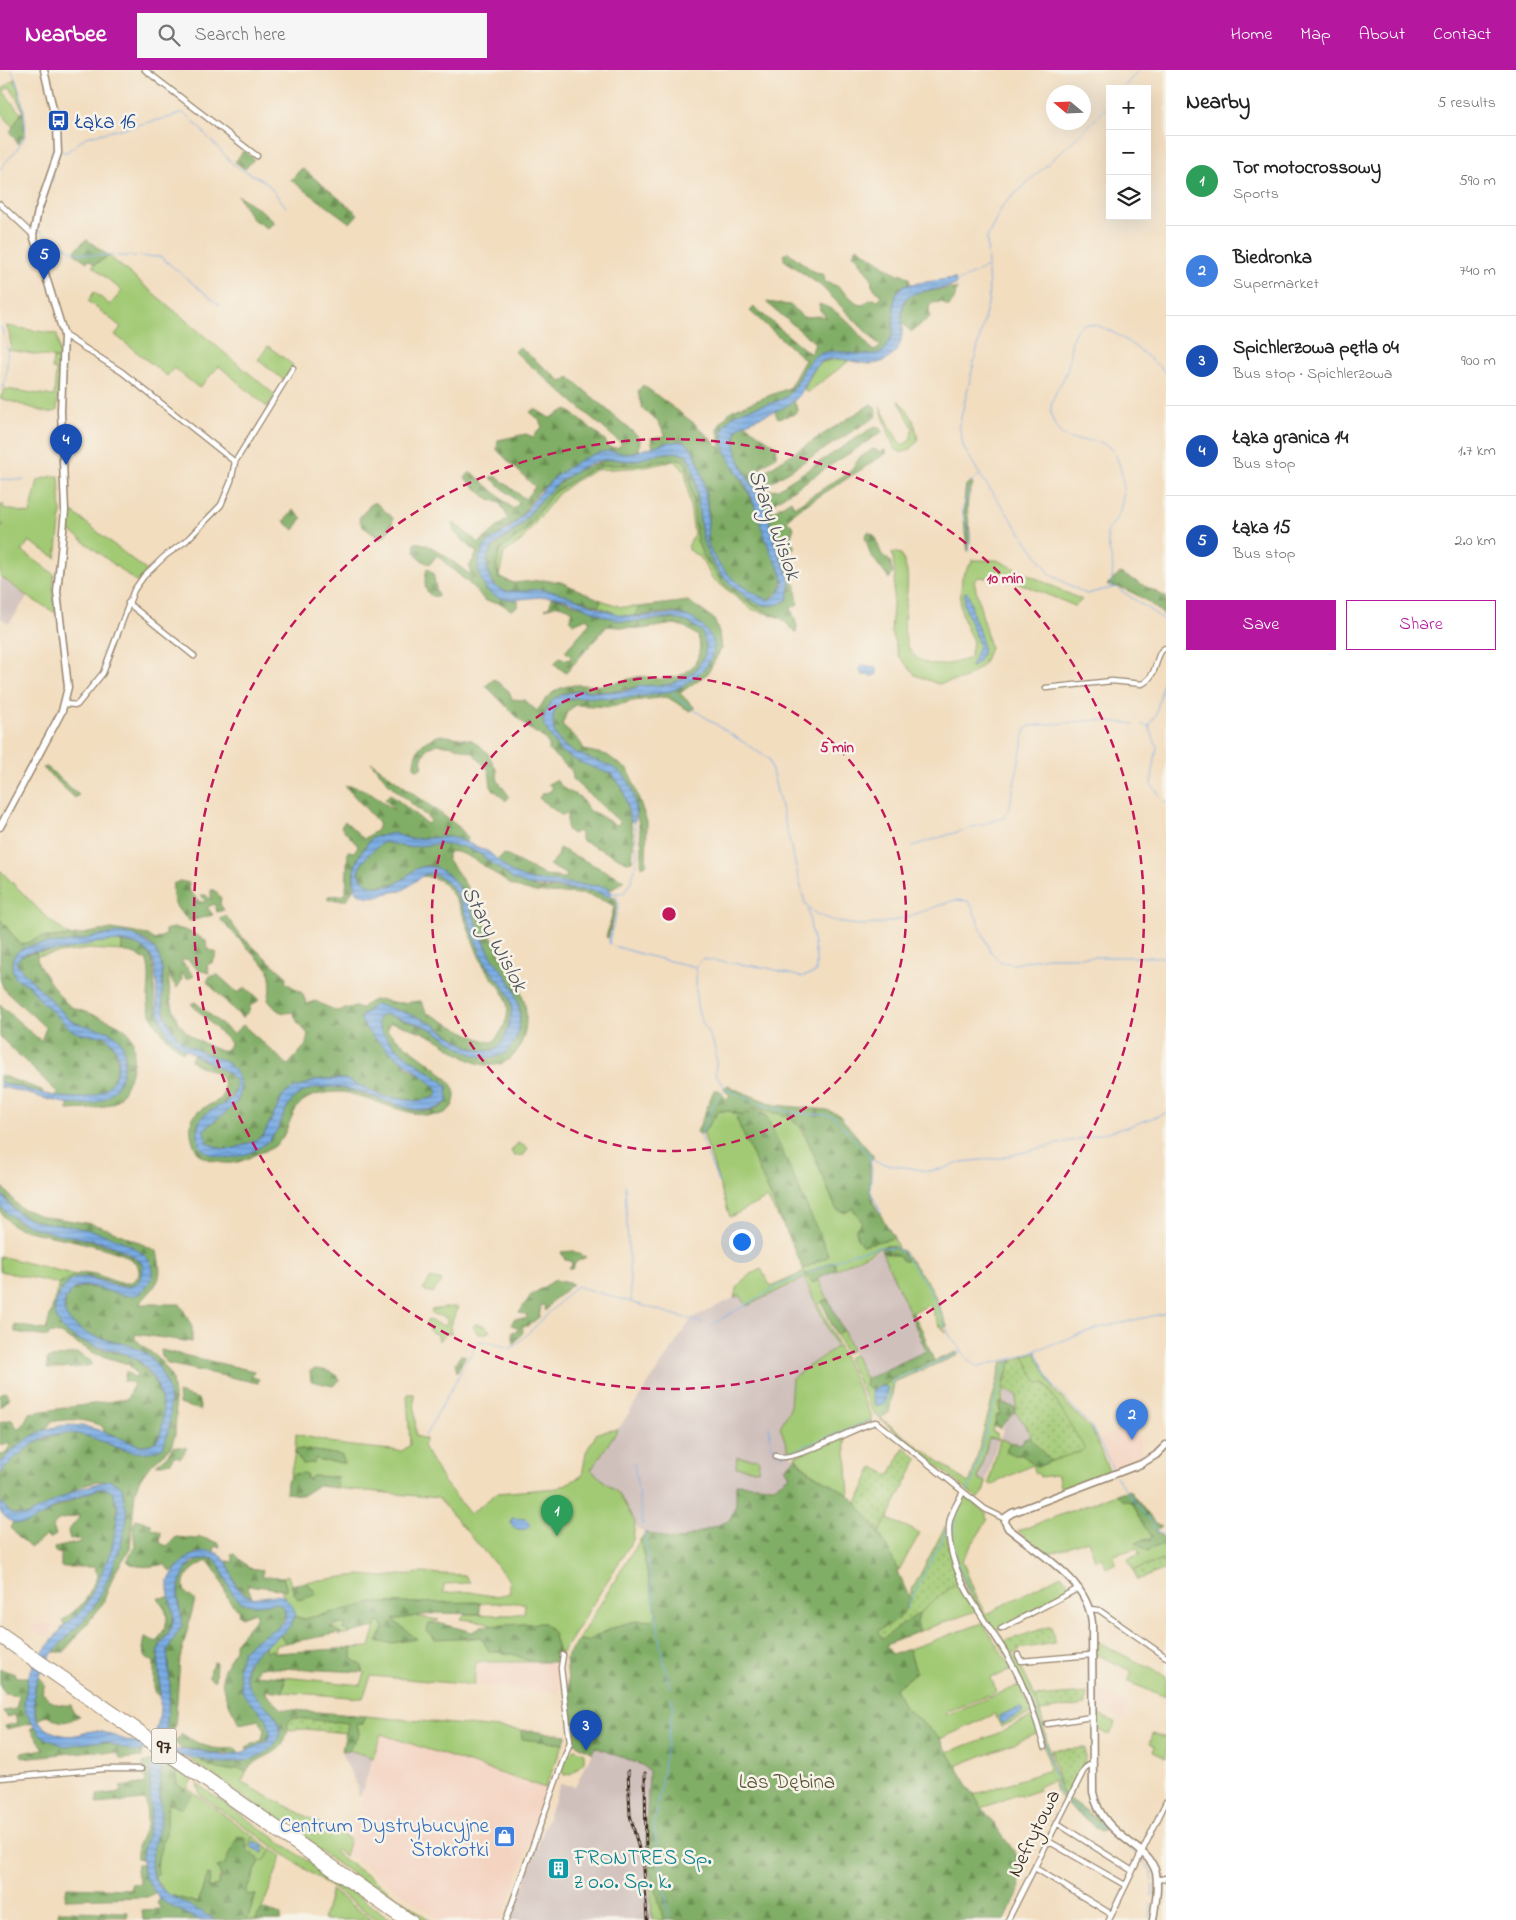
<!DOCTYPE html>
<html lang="en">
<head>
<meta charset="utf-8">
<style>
  :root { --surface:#fff; --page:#f6f6f6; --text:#222; --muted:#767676; --line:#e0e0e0; --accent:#b5179e }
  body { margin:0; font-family:"Indie Flower",sans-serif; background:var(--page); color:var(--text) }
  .controls { position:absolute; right:15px; top:15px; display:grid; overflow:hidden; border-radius:0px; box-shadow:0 5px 20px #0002 }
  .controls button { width:45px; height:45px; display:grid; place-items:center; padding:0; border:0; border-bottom:1px solid var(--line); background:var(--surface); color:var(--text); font:25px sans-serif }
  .compass { position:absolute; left:1046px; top:15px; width:45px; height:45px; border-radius:50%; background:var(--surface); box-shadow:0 5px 20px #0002; rotate:289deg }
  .you { position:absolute; left:741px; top:1171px; width:18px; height:18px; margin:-12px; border:4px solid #fff; border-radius:50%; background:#1a73e8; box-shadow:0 0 0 8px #1a73e833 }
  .badge { display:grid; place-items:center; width:32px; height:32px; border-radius:50%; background:var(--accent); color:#fff; font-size:16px; font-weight:700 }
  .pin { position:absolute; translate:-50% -41px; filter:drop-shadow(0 1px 2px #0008) }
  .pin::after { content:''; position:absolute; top:26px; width:18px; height:15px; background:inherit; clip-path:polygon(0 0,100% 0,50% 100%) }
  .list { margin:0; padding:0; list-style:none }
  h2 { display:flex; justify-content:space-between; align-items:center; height:65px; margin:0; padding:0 20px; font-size:21px }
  h2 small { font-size:16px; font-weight:400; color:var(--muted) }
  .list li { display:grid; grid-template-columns:32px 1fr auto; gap:15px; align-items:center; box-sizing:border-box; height:90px; padding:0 20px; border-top:1px solid var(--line) }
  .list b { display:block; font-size:19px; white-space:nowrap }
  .list p { margin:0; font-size:16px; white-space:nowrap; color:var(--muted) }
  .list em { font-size:16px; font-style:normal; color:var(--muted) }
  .actions { display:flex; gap:10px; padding:15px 20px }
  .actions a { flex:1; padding:11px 0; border:1px solid var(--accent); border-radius:0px; text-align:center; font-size:18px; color:var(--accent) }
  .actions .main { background:var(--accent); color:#fff }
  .icon { flex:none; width:28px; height:28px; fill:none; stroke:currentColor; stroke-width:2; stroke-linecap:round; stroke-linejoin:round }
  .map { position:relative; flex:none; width:1166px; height:1850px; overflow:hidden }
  header { display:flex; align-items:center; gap:30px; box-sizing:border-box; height:70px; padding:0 25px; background:var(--accent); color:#fff }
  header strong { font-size:24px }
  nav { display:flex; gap:28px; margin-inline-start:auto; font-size:18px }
  .search { width:350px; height:45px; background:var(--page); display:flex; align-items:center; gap:12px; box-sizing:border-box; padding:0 18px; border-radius:0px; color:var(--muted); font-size:19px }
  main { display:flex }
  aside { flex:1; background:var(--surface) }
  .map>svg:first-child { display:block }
  .built { fill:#f4d3c1 }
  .industrial { fill:#d0c0bc }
  .grass { fill:#a2ca75; stroke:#6e7a4a }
  .forest { fill:url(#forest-firs); stroke:#5e6c42 }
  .garden { fill:url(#garden-dots); stroke:#6e7a4a }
  .water { fill:url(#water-rules); stroke:#5a6b82 }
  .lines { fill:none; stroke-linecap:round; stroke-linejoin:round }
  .stream { stroke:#79ace5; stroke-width:1 }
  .street-casing { stroke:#96846e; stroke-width:7 }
  .secondary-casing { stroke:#96846e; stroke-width:9 }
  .primary-casing { stroke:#96846e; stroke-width:10 }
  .street { stroke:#fff; stroke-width:4.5 }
  .secondary { stroke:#fff; stroke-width:6 }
  .primary { stroke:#fff; stroke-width:8 }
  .rail-casing { stroke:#3b2a1e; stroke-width:3 }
  .rail { stroke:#f7f3e8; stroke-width:1; stroke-dasharray:4; stroke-linecap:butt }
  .ring { fill:none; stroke:#c2185b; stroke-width:2.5; stroke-dasharray:9 6 }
  .labels { text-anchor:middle; stroke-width:5; stroke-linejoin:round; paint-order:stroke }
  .shield { fill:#f7f3e8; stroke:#73665b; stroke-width:1 }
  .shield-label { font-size:20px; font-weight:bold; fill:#3b2a1e }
  .transit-label { font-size:21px; fill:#164399; stroke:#f7f3e8; text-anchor:start }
  .park-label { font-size:21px; fill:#555234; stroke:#f7f3e8 }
  .shop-label { font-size:21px; fill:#366cbe; stroke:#f7f3e8; text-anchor:end }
  .street-label { font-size:21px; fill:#3b2a1e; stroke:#f7f3e8 }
  .culture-label { font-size:21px; fill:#0d838f; stroke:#f7f3e8; text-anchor:start }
  .water-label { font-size:22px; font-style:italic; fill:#4e515a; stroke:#f7f3e8 }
  .centre { fill:#c2185b; stroke:#f7f3e8; stroke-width:2.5 }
  .ring-label { font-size:15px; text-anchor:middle; font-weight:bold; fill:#c2185b; stroke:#f7f3e8; stroke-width:5; stroke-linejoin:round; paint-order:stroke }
</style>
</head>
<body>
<header>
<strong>Nearbee</strong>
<div class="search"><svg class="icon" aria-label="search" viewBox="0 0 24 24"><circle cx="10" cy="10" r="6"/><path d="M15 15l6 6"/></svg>Search here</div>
<nav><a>Home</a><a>Map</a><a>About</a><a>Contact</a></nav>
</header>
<main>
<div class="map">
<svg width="1166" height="1850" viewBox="0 0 1166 1850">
  <defs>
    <pattern id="forest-firs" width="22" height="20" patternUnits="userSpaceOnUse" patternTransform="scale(1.25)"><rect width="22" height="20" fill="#81ae66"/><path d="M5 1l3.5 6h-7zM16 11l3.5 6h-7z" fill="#6b8e53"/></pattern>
    <pattern id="garden-dots" width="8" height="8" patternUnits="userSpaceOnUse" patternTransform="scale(1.25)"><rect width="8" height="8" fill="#a2ca75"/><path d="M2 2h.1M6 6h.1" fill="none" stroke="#85a45f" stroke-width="1.8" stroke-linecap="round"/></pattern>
    <pattern id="water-rules" width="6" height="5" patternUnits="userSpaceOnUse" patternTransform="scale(1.25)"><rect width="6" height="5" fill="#79ace5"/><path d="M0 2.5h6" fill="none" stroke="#648cb9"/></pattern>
  </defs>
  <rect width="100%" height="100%" fill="#f7f3e8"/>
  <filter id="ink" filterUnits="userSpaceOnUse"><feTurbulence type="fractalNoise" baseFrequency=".02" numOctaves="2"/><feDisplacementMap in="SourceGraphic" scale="10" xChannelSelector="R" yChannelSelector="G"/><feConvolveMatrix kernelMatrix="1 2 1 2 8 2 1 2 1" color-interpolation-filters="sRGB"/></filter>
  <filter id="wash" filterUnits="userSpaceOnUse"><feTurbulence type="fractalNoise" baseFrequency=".0096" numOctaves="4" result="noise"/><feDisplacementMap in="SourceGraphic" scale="20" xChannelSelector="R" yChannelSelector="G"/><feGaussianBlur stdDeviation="1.12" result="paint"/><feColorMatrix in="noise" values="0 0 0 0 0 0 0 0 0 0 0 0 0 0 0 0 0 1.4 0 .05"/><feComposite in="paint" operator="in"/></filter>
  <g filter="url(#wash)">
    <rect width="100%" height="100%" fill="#f2ddbf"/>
    <path class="built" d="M1135,1356L1145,1387L1114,1400L1099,1368Z
      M31,1554L53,1555L52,1565H40L30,1558Z
      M476,1592H557L559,1623L474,1615Z
      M1096,1620L1129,1633L1123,1649L1096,1637Z
      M381,1664L549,1720L502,1850H440L346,1783Z"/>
    <path class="industrial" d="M0,507L27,527L9,554L0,547Z
      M881,1179L926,1281L866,1309L818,1208Z
      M804,1207L836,1277L792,1308L790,1339L780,1357L787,1372V1378L791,1386L796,1388L785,1398L790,1405L775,1417L773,1415L736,1414V1435L729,1451L707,1460L681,1469L645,1464L635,1456V1452L591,1400L692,1248L740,1225L747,1236Z
      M1003,1319L1017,1325L1015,1338L1004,1335Z
      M1015,1342L1026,1355L1031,1367L1024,1369L1021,1374L1000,1369L1005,1352Z
      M989,1368L998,1370L986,1412L978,1409Z
      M595,1677L642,1695L649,1701L647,1749L652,1850H511L560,1714L575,1716Z
      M349,1680L373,1688L361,1726H358V1717L342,1686V1681Z"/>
    <path class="grass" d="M15,8L23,40L10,17L3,21L21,44L13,57L0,41V21Z
      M109,186L275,325L267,337L219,296L199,318L174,298L167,306L115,265L121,257L88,231L94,222L110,235L122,221L92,196Z
      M6,256L57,264L60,288L57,341L48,343L0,328L5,319L54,326L56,300L52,299L53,288H58L8,280L11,277L9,262Z
      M268,276L293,295L284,310L258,290Z
      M841,289L849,291L807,323L804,320C814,298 816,290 841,289Z
      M898,330C911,342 916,353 918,371L910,380L901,383L894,378L880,337L899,372L903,375L910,370L913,358Z
      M672,388L681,389L686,393L693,430L697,470L723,514L758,538L781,548L751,539L712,508L701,488L689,480L688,477L694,464L685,400L674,391L646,397L596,400L577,410L558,424L521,471L504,483L499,506L496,491L500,481C529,449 561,402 607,395C614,394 622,395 630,395C644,395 658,390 672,388Z
      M53,406H59L61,444L56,488L29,471L22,481L54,504L53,522L56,543L28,527L0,506V455H4L0,452V435H4L3,438L30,444L38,410Z
      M70,440L147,501L138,513L69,460Z
      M892,482L901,484C903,489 906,496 907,502C911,529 891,575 922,591C938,599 953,593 970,588L973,571L966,557L960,536L962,507L973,490H997L1082,530L1075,536L1016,512L979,507L974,511L990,578L983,595L964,609L938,614L915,605L899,586L891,562L895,503Z
      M601,530L621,537H639L634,546L619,545L598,536Z
      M0,800L46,847L70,866L42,867L21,875L0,849Z
      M112,871L122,872V881L89,879L37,886L36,882L65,880L85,874Z
      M756,1037L770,1043H784L797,1052L814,1082L830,1125L852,1138L862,1152L856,1158L857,1168L862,1175L894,1168L898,1178L886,1175L835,1200L834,1193H829L805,1204L812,1212L819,1210L828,1229L819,1234L871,1346V1351L790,1384L780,1357L790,1339L792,1308L836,1277L804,1208L747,1236L740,1225L734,1228C737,1212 746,1206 761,1199L771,1217L804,1202L803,1199L829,1186L783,1086L755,1040L737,1049L785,1159L767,1128L730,1147L703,1063L718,1041H730L736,1045Z
      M518,1073L528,1078L524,1085L514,1086L511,1081Z
      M903,1181L931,1217L947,1256L943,1258L947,1263L938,1254L930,1235L910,1243L882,1182L899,1186L903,1191Z
      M0,1186L76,1205L59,1214L0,1201Z
      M431,1208L442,1211L433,1223L423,1220Z
      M451,1237H458L450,1256L451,1264H446L439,1271L437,1263H432L425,1254L428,1250L444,1256L447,1254V1248L433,1244L431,1240Z
      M475,1254L483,1255L490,1261L485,1264H478L473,1257Z
      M843,1260L852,1280L846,1284L837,1265Z
      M957,1282L958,1285L894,1312L889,1342L880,1348L968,1413L971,1409L1002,1293L1015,1290L1005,1306L1002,1326L1003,1333L999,1334L1000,1345H997L992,1362L997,1363L998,1370L989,1368L978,1409L986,1412L983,1423L978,1429L873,1343L847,1289L854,1284L866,1309L865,1315L872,1320L871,1323L874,1333L884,1334L887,1319V1317L882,1316L891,1308Z
      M1035,1282L1054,1320L1092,1360L1110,1403L1061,1421L1058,1407L1055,1405L1040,1407L1038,1403L1035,1404L1032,1395L991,1415L989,1413L1000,1369L1010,1372L1006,1382L1012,1385H1023L1037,1397L1067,1385L1070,1356L1045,1314L1038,1313L1024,1286Z
      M407,1324H414L416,1366L426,1369L423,1376L444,1412L470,1444L497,1423L558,1418L582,1406L586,1382L597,1363L618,1359L591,1400L619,1424L635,1452L633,1470L560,1586L553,1563L544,1553L493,1556L485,1552L460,1549L465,1544L511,1545L524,1543L525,1533H373L304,1549L294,1546L291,1536L282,1523V1519H287L283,1507L288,1505L294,1524L314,1520L305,1512L359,1505L383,1507L420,1503L465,1505L470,1513L444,1514L443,1523C452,1523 462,1521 471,1522C486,1525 494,1528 510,1523L508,1509L438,1428L336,1418L338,1407L313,1406L308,1410L290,1407L295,1383L303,1394L315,1388L320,1391L344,1393L341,1385L302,1379L295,1380L296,1364L343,1375L402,1381L410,1375Z
      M843,1367H845L849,1426C837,1418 800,1398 795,1386Z
      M737,1387L759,1389L758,1400L736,1397Z
      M1116,1424L1122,1430L1132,1432L1144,1456L1153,1467L1136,1473L1161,1475L1166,1480V1489L1134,1500L1128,1489L1140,1484L1137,1478L1114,1485L1116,1493L1106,1498L1102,1488L1095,1490L1088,1470L1047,1484L1018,1461Z
      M962,1427H967L987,1444L985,1447L988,1449L962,1490L978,1531L986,1544L1061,1505L1075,1518L997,1560C1011,1581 1026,1604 1035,1627C1047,1655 1049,1705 1066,1727L1064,1730L1056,1721L1053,1710L1038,1717L1039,1720L1021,1726L1019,1724L982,1738L974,1725L1049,1700C1045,1671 1035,1642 1024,1616C1006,1577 939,1495 951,1451C953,1443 959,1435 962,1427Z
      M888,1449L920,1463L898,1502L879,1462Z
      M640,1470L657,1544L651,1551C633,1547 604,1561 588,1571L578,1570Z
      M960,1510L976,1541L920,1561L917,1554L919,1543Z
      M414,1546L439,1550L429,1554L467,1569L481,1567L489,1581L512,1584L532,1592H476L474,1615L371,1606L363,1628L283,1622L285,1607L361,1615L365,1603L362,1602V1596L352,1588V1578L370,1577L377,1552L382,1553L384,1558L378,1571L416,1569L392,1550Z
      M346,1553L343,1559L350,1563L338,1565L341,1563L329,1557Z
      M983,1553L1012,1600L991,1608L997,1622L946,1642V1645L1020,1615L1032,1643L1001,1657L995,1644L940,1669L903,1637L895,1618L916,1602L909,1579Z
      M280,1565L285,1573L275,1576L274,1582L271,1580L266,1582L265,1576Z
      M1095,1571L1166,1606V1627L1128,1612L1132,1601L1095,1584Z
      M1096,1644L1116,1652L1110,1665L1096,1659Z
      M365,1646L521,1660L522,1669L563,1674L545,1718L381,1664L373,1688L349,1680L359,1663L357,1654H363Z
      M1029,1648H1034L1039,1663L956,1696L948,1682L992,1666Z
      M1153,1664L1166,1668V1688L1153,1682L1155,1676L1150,1673Z
      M575,1679L584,1683V1692L571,1704L564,1705C559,1697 567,1684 575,1679Z
      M187,1687L202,1690V1692C211,1698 227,1703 238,1698L246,1702L242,1713L350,1769L345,1786L336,1780L334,1782L430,1850H417Z
      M175,1698L192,1710L187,1718L253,1766L246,1779L245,1769L238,1766L221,1803L218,1815L207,1818L211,1805L208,1804L198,1833L166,1824L154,1807L158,1804L156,1792L167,1757L165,1746L177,1714Z
      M197,1714L392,1850H378L204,1728L200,1725Z
      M1088,1730H1092L1104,1754L1097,1751Z
      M272,1780L282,1786L262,1839L255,1850H247L256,1825H244L260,1791L265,1790Z
      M650,1797L660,1828L663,1850H652Z
      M331,1820L372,1850H323Z"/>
    <path class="forest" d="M23,40L25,64L18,74L10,62Z
      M244,80L254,89L245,99L235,92Z
      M302,98L358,144L350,153L291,110Z
      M238,125L265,143L275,153L267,158L251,148Z
      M86,169L109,186L94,194L89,190L87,192L75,184L76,179Z
      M857,177L898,205L901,203L909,208L910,213C879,221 906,267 882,282C867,291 850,279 837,283C832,284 808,296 804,301C796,309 795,322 784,328C764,339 742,337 726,354L730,392L750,425L783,508L780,520L768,530C746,521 717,501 709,477C705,467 709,453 708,442C707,422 702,401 695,382L666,372L653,377L651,368L666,366L657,350L642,339L638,321L643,315L695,354L719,377L721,375L718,360L721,352L732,340L789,318L805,290L750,241L754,237L809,283L812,282L815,273L766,232L790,235L803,247L821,246L827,248L820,240L819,234C843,241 857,262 873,281L881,277L821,216L784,190V184L788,182L813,201L824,205L825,212L837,216L858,234L863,235L871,229L879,230L881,226L872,216L871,207C862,199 862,191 853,184Z
      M946,219H957L954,230L948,237L942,232L932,233L929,237L930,247L911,262L902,253C902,216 916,223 946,219Z
      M519,277L562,312L569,307L640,368L639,381L588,387L564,400L538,422L517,451L503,461L478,491L500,527L518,531V536L511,540L500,533L485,531C471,512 452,501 437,485L430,494C420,491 413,484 415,473C430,470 458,497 471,505L469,497L477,483L454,462L452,454L454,453L479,473L508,448L500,433L487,428L465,408L469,403L474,404L513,439L519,433L490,407H497L525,429L535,417L497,380L498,370L526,364L533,367L542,357L539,350L530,342L535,339L550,348L567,339L605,370L608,377L617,378L622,374L515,282Z
      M794,331L798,341L792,345L778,348L774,340Z
      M871,334L875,337L877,346L765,416L768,420L778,419L875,356L879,357L882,362L770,435L772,442L791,430L794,437L852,400L859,388L873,379L880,382L885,380L887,383L796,441L787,450L794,458L790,469L795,478L788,484L793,501L789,502L775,475L774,464L767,442L737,386L734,367L737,358L745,353C755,363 766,368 777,377L776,386L760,398L762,403Z
      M669,381L685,384L694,400C697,423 698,447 703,469C710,501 739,525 767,536L790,521L791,511L796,515C795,522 799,529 797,535L791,538L797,556L796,563L781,548L744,531L723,514L702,484L697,470L689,400L686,393L680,389L632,395H607L590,400L553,423L525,461L500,481L496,499L499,506L506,510L514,513L543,510L561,512L601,530L598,536L579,529L520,521H505L497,518L488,503V487L492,479L516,460L547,423L575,401L610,389L633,391Z
      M971,412L973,415C960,436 975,460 968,481C964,456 962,440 966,415Z
      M372,433H376L393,448C393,455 387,466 380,469L362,456L359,448Z
      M293,440L302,448L294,460L284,451Z
      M868,462L874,465L882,485L890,491L893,503L889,509L870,484L865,466Z
      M427,498L433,503L438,527C421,526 425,509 427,498Z
      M1120,503L1166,527V547C1150,532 1129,517 1107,515Z
      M551,527C559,528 565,531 573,534C596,541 617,551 642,550C668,549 712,543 705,584C703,598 682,611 669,615C661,617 651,615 642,616C632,617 623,621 613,621C589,623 562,614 547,638L560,681L579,692L613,705L618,712L624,721L634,769L632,791L627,792L581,770V764L578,761L572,764L567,760V744L561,745L539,728L542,724L551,721L552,717L548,714L556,710L564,719L580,727L589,741C601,744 606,751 617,755L620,752L573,710L572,701L549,681V675L544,668L528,658L486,616L494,609L509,621L512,629L524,630L537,641C544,632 550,622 561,618C576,612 589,617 603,615C615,614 625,610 637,607C645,605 652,609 660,609C685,610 706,592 698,566L685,557L674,554L642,559L607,556L566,603L554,594L560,587L566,590L572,588L565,581L590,553L587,548L573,554L570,551L572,542L569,538L558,535L545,539L550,536Z
      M688,531L714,549L719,563L721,579L708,603L680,623L695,638L690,641L667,627L633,631L611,637L575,635L567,642L562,655C570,665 580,667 584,680L607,685L629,701L647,752L646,795L642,797C640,790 642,786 642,779C642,770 633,718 629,712C611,687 540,686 554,643C558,632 568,629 578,627C592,625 606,628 620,628C633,627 662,625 673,620C683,616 693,608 702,601L710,566C686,535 668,543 634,546L639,537Z
      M441,665L472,670L487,682L496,699L498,711L509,726L506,731L491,717L489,701L473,683L454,676L438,674L427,678L421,690L423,696L418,700L414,697C414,678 424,670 441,665Z
      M371,692L459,757L468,768L467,772L449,767L410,769L402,766L372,768C360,782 350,796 355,816L347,830H328V826L345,825C348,810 346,797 348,781L354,782L358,776L341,757L345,751L364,769L377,760L379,753L345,716C363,714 382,732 395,741L385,729L390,724L427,754L431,750L390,715Z
      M47,697L79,725L75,728L43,698Z
      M384,772L407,777L439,774L464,777L480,784L514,810L538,818L594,821L615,828L617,834L608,868L606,867L614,838L611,834C601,830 590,824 578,824C554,822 532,826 510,814C496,806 465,778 449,782L447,789C474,820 486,858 505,894C511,905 519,914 523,927C532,953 522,999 487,995C467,994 448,974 430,966C419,960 406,957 394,953L389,954L387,960C402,977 458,1005 455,1027C450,1071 364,1022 340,1022C329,1022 312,1024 303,1031C289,1042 289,1065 275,1076C270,1080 261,1082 254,1085C246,1090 235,1094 225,1093C219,1093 205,1089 200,1085C192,1077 187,1055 194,1046C199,1038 214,1034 222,1028C230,997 208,1005 191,990L193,985C203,991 215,993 225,999C250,1014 231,1025 220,1038C212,1047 205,1056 198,1065L211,1085L271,1069C278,1057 282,1037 292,1028C337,990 415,1063 445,1034L447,1016C428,997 384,978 377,951L380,946L385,944L429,958L481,987L513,975L520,952V938L506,906L493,890L465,829L450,806L431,795L424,796L397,813L374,817L365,813L361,807L359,798L375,776Z
      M559,778L624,810L613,819C586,814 533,816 512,803C507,799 502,794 497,790L504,784L546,806L566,808L567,805L549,795L557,787Z
      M426,803C458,800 475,874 488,897C496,910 510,918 512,935C513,946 507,971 498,978C493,981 482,981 476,979C460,974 444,960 429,952C412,944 394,939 375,935L362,945V952L365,957L409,998L433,1013L438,1023L428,1031H416L383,1026L345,1009H320L290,1020L283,1026L263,1066L252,1072L232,1079H223L207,1073L204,1060L231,1037L240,1020L228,993C211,986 189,981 177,966C171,959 164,944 163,935C160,905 168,866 124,864C105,862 90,869 71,872C58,875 43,874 29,876L12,894L15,908L29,915L41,931L81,964L105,966C124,982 121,1013 98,1024C85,1030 68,1027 54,1027L57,1022L0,967V935L41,971L46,958L4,919L0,909V849L21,875L42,867H64L112,859L148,865L155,870L165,865V860C178,854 195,864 206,871L207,879L217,883L213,892L207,895L209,903L198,900L187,889L181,891L194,906L187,909L181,903L182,910L177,918L171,910L168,899C170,930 171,958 203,973C211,977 218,981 226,980L231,973L191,934L195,932L233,964L243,955L288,995L306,975L308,964L298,953L293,942C280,945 276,940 268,930L271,915L269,900L220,849L226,846L241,866L287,907L285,912L302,923L307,934L315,931L336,941L356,937L361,939C377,923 382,932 401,933C407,933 415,931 421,931L427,943C442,949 481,973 493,972C502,962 510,948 507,934C505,922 499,916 492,908C470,881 469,841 445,815C439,808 430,807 421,806Z
      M180,811L189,813L188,819L200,832H206L201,825H206L211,830V820H214L221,828L220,834L224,840L217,842L215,834L207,837L213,845L190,851C176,840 171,831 173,814Z
      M122,872C165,875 150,909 156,937C160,954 173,969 185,981L182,982C168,970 148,951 148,930C148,917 151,904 147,891L136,884L122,881Z
      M36,882C37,885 37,890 38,893C41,901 64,933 70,936C86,944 118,950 129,963C141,978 129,1024 113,1033C99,1040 83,1039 68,1040V1034L105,1028L126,991L111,963L78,955L69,949L17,895L16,891L20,886Z
      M218,905L238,923L245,917L259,930L250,936L249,941L242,948L207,912L210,906Z
      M0,1005L42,1020L43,1023L0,1012Z
      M728,1015L737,1020L775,1035L827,1040L839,1045L874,1087L870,1092V1118L873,1132L894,1168L862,1175L857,1168L856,1158L862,1152L853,1138L845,1143L836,1139L804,1061C790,1042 775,1045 756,1037L738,1045L730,1041H719L703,1063L699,1064L697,1062L714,1020H719L726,1029L730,1025L723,1019Z
      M755,1040L766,1045L829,1186L803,1199L736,1048Z
      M0,1114L19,1137L41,1146L92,1154L111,1160L157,1181C164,1211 158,1213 139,1234H180L192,1256V1272L135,1264V1269L159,1289L168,1301L172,1309L176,1345L175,1365L171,1377L148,1398L139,1411L135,1422L130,1479L114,1504L102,1535L64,1582H51L94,1537L108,1507L120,1477L127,1444L122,1417C116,1416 109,1411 103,1411C74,1409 43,1451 17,1446C9,1445 4,1437 0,1431C0,1423 0,1411 0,1404C10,1380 54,1360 78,1363C96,1366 111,1378 129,1381C138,1383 153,1378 163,1377L165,1311L117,1273L85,1263L71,1253L65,1246V1230L71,1221L78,1217L97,1218L126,1226L144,1220L153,1204L150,1191L132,1177L28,1148L18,1143L0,1122Z
      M0,1136L18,1152L117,1178L142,1193C152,1236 101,1206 85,1207C82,1207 77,1209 74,1210L55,1242C68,1252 81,1269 96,1277C107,1283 122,1280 133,1287C157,1304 177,1350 153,1374L139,1375L105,1362L102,1356C83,1349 71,1348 51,1352L47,1358L16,1377L0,1393V1385L5,1384L11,1374L0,1375V1352L12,1349L17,1358L23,1356L29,1343L127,1329L134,1313L124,1311L126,1301L135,1308L137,1304L128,1294L96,1284L60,1264L51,1263L47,1267L15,1262V1255L46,1260L59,1214C67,1210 77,1202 87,1203C102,1203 117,1217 131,1212C136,1210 140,1205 139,1200C137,1176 34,1166 16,1157C9,1154 4,1146 0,1141Z
      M887,1175L903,1181V1185L907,1191H903C898,1184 891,1182 882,1182L881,1179Z
      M573,1181L586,1187L576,1192L572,1199H568L572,1195L571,1191L565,1190L561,1182Z
      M829,1193H835V1200L818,1208L819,1210L812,1213L805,1204Z
      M555,1210L573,1214L551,1232L546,1240L545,1241L544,1235H541L539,1247L528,1256H522L523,1262L514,1274L512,1262L518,1261L517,1257L511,1255L514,1249H526L527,1245L519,1243L531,1225Z
      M828,1229L843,1260L836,1265L822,1232Z
      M912,1242L922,1260L934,1291L891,1308L888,1313L872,1320L865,1315L866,1309L926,1281L910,1243Z
      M161,1280L254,1301L252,1307L259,1309L258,1313L168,1294L162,1288Z
      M77,1283L91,1291V1295L75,1298L47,1299V1289Z
      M461,1285L466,1286L457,1302L455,1293Z
      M315,1299C325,1300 336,1301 340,1310L333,1316L311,1311L310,1301Z
      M6,1322L10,1328L0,1337V1325Z
      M178,1323L198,1329L201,1340L179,1334Z
      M1001,1332L1015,1338V1342L1000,1358L994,1356L997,1345H1000Z
      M1031,1367L1032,1370L1051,1391L1037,1397L1023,1385H1012L1006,1382L1010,1372L1021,1374L1024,1369Z
      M174,1376L187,1378L181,1388L175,1386L171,1392L156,1395L167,1386Z
      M302,1379L341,1385L345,1393L320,1391L316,1388L313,1393L303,1394L295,1383V1380Z
      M796,1388C806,1406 841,1415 855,1431C874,1452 887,1475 898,1501C902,1511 905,1520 911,1529L899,1549L878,1561L889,1564L919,1543L917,1554L920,1561L886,1575L892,1585L909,1579L916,1602L895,1619L904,1637L939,1667L976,1729L1016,1784L1021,1808L1019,1809L1020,1819L1005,1850H663C660,1832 654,1816 650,1798C644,1767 648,1732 649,1701L642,1695L595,1677L592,1683L573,1672L566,1588L578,1570L588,1571C604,1561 633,1547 651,1551L657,1545L640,1470L646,1462L670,1469H681L729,1451L736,1435V1414L775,1416L790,1405L785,1398Z
      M306,1403L308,1410L313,1406L338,1407L336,1418L317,1416L303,1425L286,1423L287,1411L293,1404Z
      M105,1418L113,1422C126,1453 104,1505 87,1533C79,1546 65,1555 55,1567L64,1555L62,1551L84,1533L97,1507L95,1497H61V1484L55,1482L54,1478L81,1472L79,1469L70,1470L68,1461L81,1445L58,1450L53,1457L56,1465L49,1469L46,1466L30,1478L10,1458L13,1452C28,1458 81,1421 105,1418Z
      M1129,1420L1155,1453L1162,1456L1156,1460L1166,1471V1480L1161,1475L1147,1481L1136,1473L1153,1467L1144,1456L1132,1432L1122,1430L1116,1424Z
      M136,1449L151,1454L152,1459L161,1462L160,1473L167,1476L176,1467L196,1469L200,1467L219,1473L220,1477L215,1476L214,1482H196L171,1502L164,1494C153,1497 135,1499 127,1491L135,1476L133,1458Z
      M235,1484L249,1498L263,1500L262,1506L283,1507L287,1520L247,1515L252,1527C235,1521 232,1506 227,1491L234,1492L231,1485Z
      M202,1488H208L217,1491L233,1524L277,1533L285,1539C287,1560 258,1567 243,1581L247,1629C253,1636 263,1641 267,1649C277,1666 262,1675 248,1680L246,1677L262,1670L264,1659L259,1650L240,1654C232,1640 219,1619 223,1602C226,1591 237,1584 235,1573L257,1547L254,1542L241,1547L238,1544L239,1540L229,1531L219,1506L208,1491C198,1494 181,1506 184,1519C185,1524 191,1527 195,1530L180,1588L175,1658L171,1663L166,1661L170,1616L167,1581L182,1555L178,1526L180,1512L187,1498Z
      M305,1512L314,1520L316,1525L298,1530L291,1515Z
      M170,1527L174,1543L171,1558L160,1574L158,1581L160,1626L154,1622V1592L146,1587L143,1579L145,1567L157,1572C168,1553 172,1547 158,1528Z
      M480,1532V1544L436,1543L393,1550L417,1569L392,1573L377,1572L384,1558L382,1553L377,1552L375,1557L350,1563L343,1559L346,1554H333L330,1557L341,1563L285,1573L280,1565L292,1553L294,1546L304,1549L373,1533Z
      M438,1553L473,1562L481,1556L544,1553L553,1563L560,1586L557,1592H532L512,1584L489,1581L481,1567L434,1569L427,1561L429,1554Z
      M265,1576L266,1582L271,1580L275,1583L352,1578V1588L362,1596V1602L259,1597L254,1605L285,1607L283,1622L267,1620L266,1624L282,1639L365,1646L363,1654H357L359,1663L349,1680L342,1681L348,1653L292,1648L288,1653C288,1690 259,1681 246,1702L238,1698C227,1703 211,1698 202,1692V1690C227,1695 265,1695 276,1667C277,1663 279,1659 279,1656C277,1640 264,1638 255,1627C240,1610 245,1587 265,1576Z
      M214,1592H216L215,1610H213L209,1607L210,1599Z
      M0,1599L15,1604L16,1607H28L24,1635L33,1653L7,1659L5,1656L18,1653L15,1645L7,1647L4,1641L16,1639L19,1626L5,1624L0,1615Z
      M38,1606L45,1615L42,1622C51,1633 57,1636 71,1635L73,1642L79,1646C63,1655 62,1652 46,1646L38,1650L34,1628Z
      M35,1656C57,1686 75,1667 104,1672C117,1674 128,1682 142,1681V1687L121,1689L117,1683L93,1681L22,1688L21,1683L44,1679L31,1659Z
      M521,1660L567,1665L563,1674L522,1669Z
      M182,1664C202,1676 212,1681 235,1678L239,1683C218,1687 202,1678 181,1679L175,1672Z
      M149,1691L153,1693L150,1699L151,1749L142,1789L137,1788V1777L147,1754L146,1730L97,1734V1725L121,1722L120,1717L146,1713L143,1693Z
      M168,1693L175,1698L177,1714L193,1725L181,1738L169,1734C166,1745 168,1749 167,1758C164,1776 155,1785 158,1804L154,1807L151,1795V1780L160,1753L161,1702Z
      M1070,1729L1104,1754L1106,1757L1102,1762L1067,1735Z
      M238,1766L246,1769V1779L260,1791L245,1824L256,1825L247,1850H215L166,1824L198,1833L208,1804L211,1805L208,1818L218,1815L222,1807L217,1797L224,1795Z
      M137,1794H142L143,1804L156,1823L147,1827L65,1829L67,1817L131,1819V1814L141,1813L136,1802Z
      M160,1829L199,1850H143L142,1840L161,1839L157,1833Z
      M262,1839L281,1845V1850H255Z
      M59,1841L128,1842L127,1847H107L102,1849L58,1845Z"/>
    <path class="garden" d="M1024,1286L1038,1313H1045L1085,1379C1073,1385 1063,1386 1051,1391L1032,1370L1026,1355L1015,1342L1017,1325L1003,1319L1011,1292Z
      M904,1377L918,1389L888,1448L879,1462L857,1433L873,1397L890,1405Z
      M945,1457L952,1491L960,1510L919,1543L882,1569L878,1561L899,1549L911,1529L909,1526Z
      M1166,1489V1499L1137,1510L1134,1500Z
      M1051,1556L1055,1573L1019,1579V1582L1013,1584L1005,1571Z
      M1087,1623L1086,1635L1040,1641L1035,1627Z
      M292,1648L348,1653L346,1663L305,1659L288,1660V1653Z
      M1085,1678V1692L1066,1727L1061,1721L1051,1680Z
      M253,1766L272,1780L265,1790L260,1791L246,1779Z"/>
    <path class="water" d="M955,208L956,215C941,221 922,218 908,227C893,236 914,271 889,288C868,303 848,284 826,290C810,294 807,320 795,330C780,343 754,346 737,359C727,386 757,417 767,443C771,454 772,466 776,476C784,499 795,504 787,530C772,539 763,536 748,528C741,524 734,517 728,511C700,485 702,459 697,424C696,409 694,396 686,384C668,379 654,386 636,390C627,392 619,389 611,389C584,391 559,410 542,429C532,439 525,452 514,461C507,467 496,472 491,480C483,492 487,515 502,520C515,524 530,518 544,520C571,523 595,539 621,545C651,552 681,531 705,559C708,563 713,568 714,574C715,581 710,591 706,597C698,606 682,618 671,621C656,625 636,627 620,628C599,629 553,618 553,651C553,693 611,683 628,711C635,721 635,737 636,748L634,752L630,750L624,721L618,712L613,705L579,692L560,681L544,656L543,648L552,630L561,625L581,620L601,622L625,621L641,616L668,615L688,606L697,598L704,587L706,576L702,562C676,538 654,554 623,551C599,548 579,531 555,527C530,524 493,542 481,509C478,501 477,491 481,483C489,466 506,464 517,451C535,431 542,415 566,399C579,390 595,381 611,381C617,382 624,384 630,383C649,380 665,369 685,372C703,384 707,429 708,451C708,459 706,469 709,477C718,501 746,521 768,530C775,527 782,522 783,514C785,505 774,491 771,483C762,463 758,442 749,422C742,407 730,395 725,379C723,371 721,361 726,354C738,335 767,338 784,328C801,318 801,292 819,284C838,276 861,290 883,282L893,264L894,233L897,222L904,215Z
      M965,522L968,523C971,531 971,539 974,547C980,564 991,585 971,598L979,575L964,535Z
      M862,595L876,597L877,604L873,606L863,605L859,601Z
      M393,763L410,769L449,767L461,770L489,782L512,803L531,810L600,816L609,818L612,823L610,827L594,821L528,815L514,810L480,784L464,777L439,774L407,777L384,772C375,777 359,792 359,803C364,819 384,819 397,813C403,810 408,805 413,801C429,790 447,800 457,815C471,834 478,859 488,880C495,894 507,904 513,918C526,945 522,993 482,987C463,984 446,966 429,958C415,952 400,949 385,944L380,946L377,951C384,978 428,997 447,1016L448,1030C429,1055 381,1027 356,1021C340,1017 324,1015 308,1020C282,1028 286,1053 270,1069C254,1087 215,1097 199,1075C198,1068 196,1056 201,1049C210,1035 237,1036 236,1014C235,999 184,985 170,967C151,941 160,921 154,894C146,861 92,872 70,879C53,884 29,875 16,891L17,895L69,949C83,959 107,956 118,968C127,978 125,992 122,1004C106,1060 36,1022 0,1017V1012C33,1020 104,1049 117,1000C121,985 116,975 105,966L82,964L73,961L41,931L29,915L15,908C0,868 48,876 71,872C98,867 126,854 150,875C169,892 160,915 163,936C164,945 172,960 178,967C195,987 238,984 240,1015C240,1018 241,1023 239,1027C234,1041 213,1049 204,1060L207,1073L222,1079H232L252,1072L263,1066L283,1026L290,1020L320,1009H345L383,1026L416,1031L434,1028L438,1023C435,1007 370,977 360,948L375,934C394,939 412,944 429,952C448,962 471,986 494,980C505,977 514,942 511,932C506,915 498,911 489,898C471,872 467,826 442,808C424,796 418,812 403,820C400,822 396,821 393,822C378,825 370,831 357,822C349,800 358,785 372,768Z
      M0,1122C6,1129 12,1140 20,1144C38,1155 60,1153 79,1158C101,1162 129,1171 145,1186C150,1190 153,1196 153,1202C153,1208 149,1212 147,1216C131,1240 100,1211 79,1217C74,1218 71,1222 68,1226C55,1244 76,1259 91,1265C106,1271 124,1272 138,1279C172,1295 177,1347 163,1377C119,1401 82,1335 28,1378C17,1386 8,1393 0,1405V1393C26,1365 56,1347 95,1359C110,1363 124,1371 139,1375C150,1376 159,1373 161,1361C168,1335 156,1297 130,1286C108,1276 60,1275 55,1242C54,1236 58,1226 61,1221C80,1194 100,1215 123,1217C138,1219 145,1205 142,1193C103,1157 36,1176 0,1136Z
      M882,1316L887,1317V1319L884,1334L876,1337L871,1323L872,1320Z
      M110,1410L122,1417C123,1426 126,1435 127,1443C127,1466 105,1521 92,1539C68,1572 24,1596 36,1644C40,1660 61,1668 76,1665C84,1664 90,1660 98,1661C114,1663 138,1681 152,1667C165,1654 159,1600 158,1581C161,1572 168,1567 171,1558C178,1544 168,1531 168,1517C169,1497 200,1473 219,1484C234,1493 229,1516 245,1525C257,1531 271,1523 283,1526C321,1557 254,1572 247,1595C236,1632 301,1642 273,1676C262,1689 237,1694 220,1693C203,1692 177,1678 163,1697C155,1708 164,1742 159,1757C135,1825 170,1821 215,1850H199L169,1835L160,1829L143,1804L142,1785L151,1749L150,1699L156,1689L175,1680H196L226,1686L243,1682L266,1672L270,1664L267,1649L247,1629L242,1621L238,1598L243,1581L253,1572L281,1555L285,1550V1539L277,1533C269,1533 262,1535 254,1535C227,1534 229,1505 215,1489L208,1488L194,1491L187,1498L180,1512L178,1526L182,1555L167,1581L170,1616L166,1661L160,1668L142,1681L134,1682L103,1671L65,1676L49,1670L41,1665L26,1643L24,1635L28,1607L36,1590L65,1555L79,1544L87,1533L102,1502L112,1478L117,1450L118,1438L113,1422L105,1418L98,1419C84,1424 71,1429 58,1436C37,1447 20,1467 0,1441V1431L11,1444L26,1446L78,1419Z
      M512,1448L525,1449L530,1452V1457C524,1461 515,1460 511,1454Z
      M1021,1637L1023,1642L1002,1654L999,1646Z
      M253,1771L264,1776L263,1783L251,1777Z"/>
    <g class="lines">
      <path class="stream" d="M51,17L59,47
        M1122,19L1139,0
        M1110,33L1091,54L1003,135L987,168L989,229L959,356L964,378L982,408L1051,505L1086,524L1116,517L1166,551
        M193,51L234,95L266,112L286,137
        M62,82H67L86,67L171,47L182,42L190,48
        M0,99C8,89 19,79 24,68C30,55 19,11 11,0
        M52,111L54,105
        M41,144L46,126
        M38,155V160L74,182L92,185L161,187L219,235
        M956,212L987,197
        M0,256C11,274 8,302 2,321
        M0,409L24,410
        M969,481L970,468L962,441L968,426V416L979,405
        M1110,518C1117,493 1109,488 1107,466C1107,459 1113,455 1116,449C1124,434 1125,418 1121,401C1108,345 1066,393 1052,348C1047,331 1060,318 1066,303C1072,289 1068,271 1077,259C1093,238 1153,290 1166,303
        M1166,597L1156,645L1149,656L1157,677L1151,714L1166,733
        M672,621L676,628L769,689L805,833C810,842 816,844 826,848C874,866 909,845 955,830L968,831L972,837L990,881L1001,892L1014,894L1047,887H1166
        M1142,655L1149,656
        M912,776L1003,748L1009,740L1025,661L1029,656L1097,650L1134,654
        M612,823H624C640,800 638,778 634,751
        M610,874L609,871L619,834L616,825
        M614,876L648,886L696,897C697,910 695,924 697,936C703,965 721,969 715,1003L726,1019L759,1034L795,1043L826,1045L834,1047L874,1091L879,1093L928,1101L942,1099L962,1092L1000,1088L1124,1058L1166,1043
        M696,896L702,889L768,898L801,907L816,903V887L808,840
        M869,1087L872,1099L870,1120L881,1143
        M719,1114L700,1067L715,1031L726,1019
        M625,1115L631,1231
        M808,1203L854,1183L879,1177L897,1178L904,1184L928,1217L950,1266L971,1293L978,1296L1011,1289L1098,1258L1166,1243
        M711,1255L780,1215L804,1205
        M1036,1281L1052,1315L1091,1356L1114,1401
        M877,1347L886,1340L893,1310L961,1282
        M769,1357L771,1373L778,1384
        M425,1366L477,1273L481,1271L510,1278L515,1276L576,1216L703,1253
        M782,1385L871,1350
        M634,1393L643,1454
        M1116,1407L1154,1457L1166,1468
        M968,1421L974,1407L1003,1301L1011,1289
        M964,1427C943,1470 955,1486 972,1526
        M644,1463L660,1573L670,1618
        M906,1539L946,1461
        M1006,1580L1014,1594
        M1027,1620L1038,1646L1057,1717L1065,1729
        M1091,1731L1103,1757
        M1070,1733L1103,1759
        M1111,1765L1122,1773
        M1127,1776L1137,1785
        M1141,1788L1151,1801L1153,1811
        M1152,1826L1153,1815
        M1150,1848L1151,1833
        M670,1850L654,1758L673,1635L672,1627"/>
    </g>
  </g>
  <g filter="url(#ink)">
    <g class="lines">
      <defs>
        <path id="street" d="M145,0L257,86
          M0,134L33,165
          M64,265L122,302L235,392
          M128,533L194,586
          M1046,618L1112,611L1142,614C1160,605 1154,581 1166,578
          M65,634L77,635L103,603L134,520L144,506L165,486L186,471L221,435L231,411L235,392L293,298
          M776,1386C793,1394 855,1356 876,1352L985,1439L1005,1449
          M963,1422C958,1432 949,1445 949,1457C947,1503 984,1548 1007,1585C1024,1614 1036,1645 1044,1677
          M1089,1539L1099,1540L1166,1587
          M1001,1559L1079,1518
          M1018,1585L1021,1591L1091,1585
          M1047,1654L1091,1647
          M0,1708L104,1699H141
          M1057,1753L1131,1800
          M1048,1771L1125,1815
          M1035,1798L1111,1844
          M1157,1810L1166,1808
          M506,1850L570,1672L561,1598L563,1585
          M1008,1850L1085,1698L1091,1694
          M1109,1850L1166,1732"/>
        <path id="secondary" d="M0,757L62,641L68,617L57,522L65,441L61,341L64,265L33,165L38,141L58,83L57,56L44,0
          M1153,1850C1155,1835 1159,1818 1156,1803C1149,1774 1102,1768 1093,1722L1092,1553C1088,1509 1039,1484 1008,1458L1005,1452L1006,1447L1012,1443L1141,1394L1156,1385L1166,1375"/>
        <path id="primary" d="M0,1561L413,1850
          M0,1569L401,1850"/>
      </defs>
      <use href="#street" class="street-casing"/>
      <use href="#secondary" class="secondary-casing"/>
      <use href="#primary" class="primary-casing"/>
      <use href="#street" class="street"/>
      <use href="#secondary" class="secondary"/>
      <use href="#primary" class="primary"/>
      <defs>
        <path id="rail" d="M628,1701L630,1745L644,1798L647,1850
          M645,1703L646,1783"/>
      </defs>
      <use href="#rail" class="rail-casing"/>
      <use href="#rail" class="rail"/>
    </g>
  </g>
  <g class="ring">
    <circle cx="669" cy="844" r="237"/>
    <circle cx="669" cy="844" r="475"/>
  </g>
  <defs>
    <symbol id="bus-square" viewBox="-11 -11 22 22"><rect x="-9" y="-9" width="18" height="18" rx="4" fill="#1a4fb4" stroke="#f7f3e8"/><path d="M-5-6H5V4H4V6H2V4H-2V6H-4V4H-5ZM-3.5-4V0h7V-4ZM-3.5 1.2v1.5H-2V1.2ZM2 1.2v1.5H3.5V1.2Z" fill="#fff"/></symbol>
    <symbol id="shop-square" viewBox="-11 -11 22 22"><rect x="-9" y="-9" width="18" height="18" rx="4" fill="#3f7fe0" stroke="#f7f3e8"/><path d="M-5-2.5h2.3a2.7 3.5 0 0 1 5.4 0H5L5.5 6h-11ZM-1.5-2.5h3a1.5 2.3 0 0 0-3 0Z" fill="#fff"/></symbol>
    <symbol id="building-square" viewBox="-11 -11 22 22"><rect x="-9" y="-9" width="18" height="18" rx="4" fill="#0f9aa8" stroke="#f7f3e8"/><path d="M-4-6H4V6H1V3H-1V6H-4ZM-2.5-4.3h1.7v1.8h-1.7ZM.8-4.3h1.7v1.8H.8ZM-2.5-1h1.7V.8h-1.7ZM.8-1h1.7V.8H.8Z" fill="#fff"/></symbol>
  </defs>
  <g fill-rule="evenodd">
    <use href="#bus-square" x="46" y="38" width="25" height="25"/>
    <use href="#shop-square" x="492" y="1754" width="25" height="25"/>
    <use href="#building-square" x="546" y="1786" width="25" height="25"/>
  </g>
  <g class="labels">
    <rect class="shield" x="151.5" y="1658.5" width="25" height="35" rx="4"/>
    <g class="shield-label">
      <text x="164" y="1683">97</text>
    </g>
    <g class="transit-label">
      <text x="75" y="58">Łąka 16</text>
    </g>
    <g class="park-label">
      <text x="787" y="1718">Las Dębina</text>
    </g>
    <g class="shop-label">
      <text x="489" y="1762">Centrum Dystrybucyjne<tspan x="489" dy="24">Stokrotki</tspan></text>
    </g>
    <g class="street-label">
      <text transform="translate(1033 1763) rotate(-64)" y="7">Nefrytowa</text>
    </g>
    <g class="culture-label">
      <text x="574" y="1794">FRONTRES Sp.<tspan x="574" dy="24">z o.o. Sp. k.</tspan></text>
    </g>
    <g class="water-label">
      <text transform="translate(776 454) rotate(70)" y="8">Stary Wislok</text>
      <text transform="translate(496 868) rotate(62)" y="8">Stary Wislok</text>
    </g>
  </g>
  <circle cx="669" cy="844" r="8" class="centre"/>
  <g class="ring-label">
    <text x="1005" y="513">10 min</text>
    <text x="837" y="682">5 min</text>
  </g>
</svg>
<div class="controls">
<button>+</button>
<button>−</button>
<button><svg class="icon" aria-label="layers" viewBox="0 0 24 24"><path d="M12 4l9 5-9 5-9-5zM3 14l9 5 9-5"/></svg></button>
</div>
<svg class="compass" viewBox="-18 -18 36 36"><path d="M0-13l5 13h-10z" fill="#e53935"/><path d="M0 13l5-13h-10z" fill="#767676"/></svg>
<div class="you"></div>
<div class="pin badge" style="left:557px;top:1466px;background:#2e9e5b">1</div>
<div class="pin badge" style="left:1132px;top:1370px;background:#3f7fe0">2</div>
<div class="pin badge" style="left:586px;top:1681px;background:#1a4fb4">3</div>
<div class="pin badge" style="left:66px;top:395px;background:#1a4fb4">4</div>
<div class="pin badge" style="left:44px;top:210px;background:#1a4fb4">5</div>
</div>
<aside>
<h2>Nearby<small>5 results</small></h2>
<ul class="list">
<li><span class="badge" style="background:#2e9e5b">1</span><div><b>Tor motocrossowy</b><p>Sports</p></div><em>590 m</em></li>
<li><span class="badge" style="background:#3f7fe0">2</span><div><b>Biedronka</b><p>Supermarket</p></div><em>740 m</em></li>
<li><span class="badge" style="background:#1a4fb4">3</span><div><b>Spichlerzowa pętla 04</b><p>Bus stop · Spichlerzowa</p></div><em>900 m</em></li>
<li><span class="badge" style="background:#1a4fb4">4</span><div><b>Łąka granica 14</b><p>Bus stop</p></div><em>1.7 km</em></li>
<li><span class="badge" style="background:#1a4fb4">5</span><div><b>Łąka 15</b><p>Bus stop</p></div><em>2.0 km</em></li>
</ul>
<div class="actions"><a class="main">Save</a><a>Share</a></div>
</aside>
</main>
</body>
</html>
